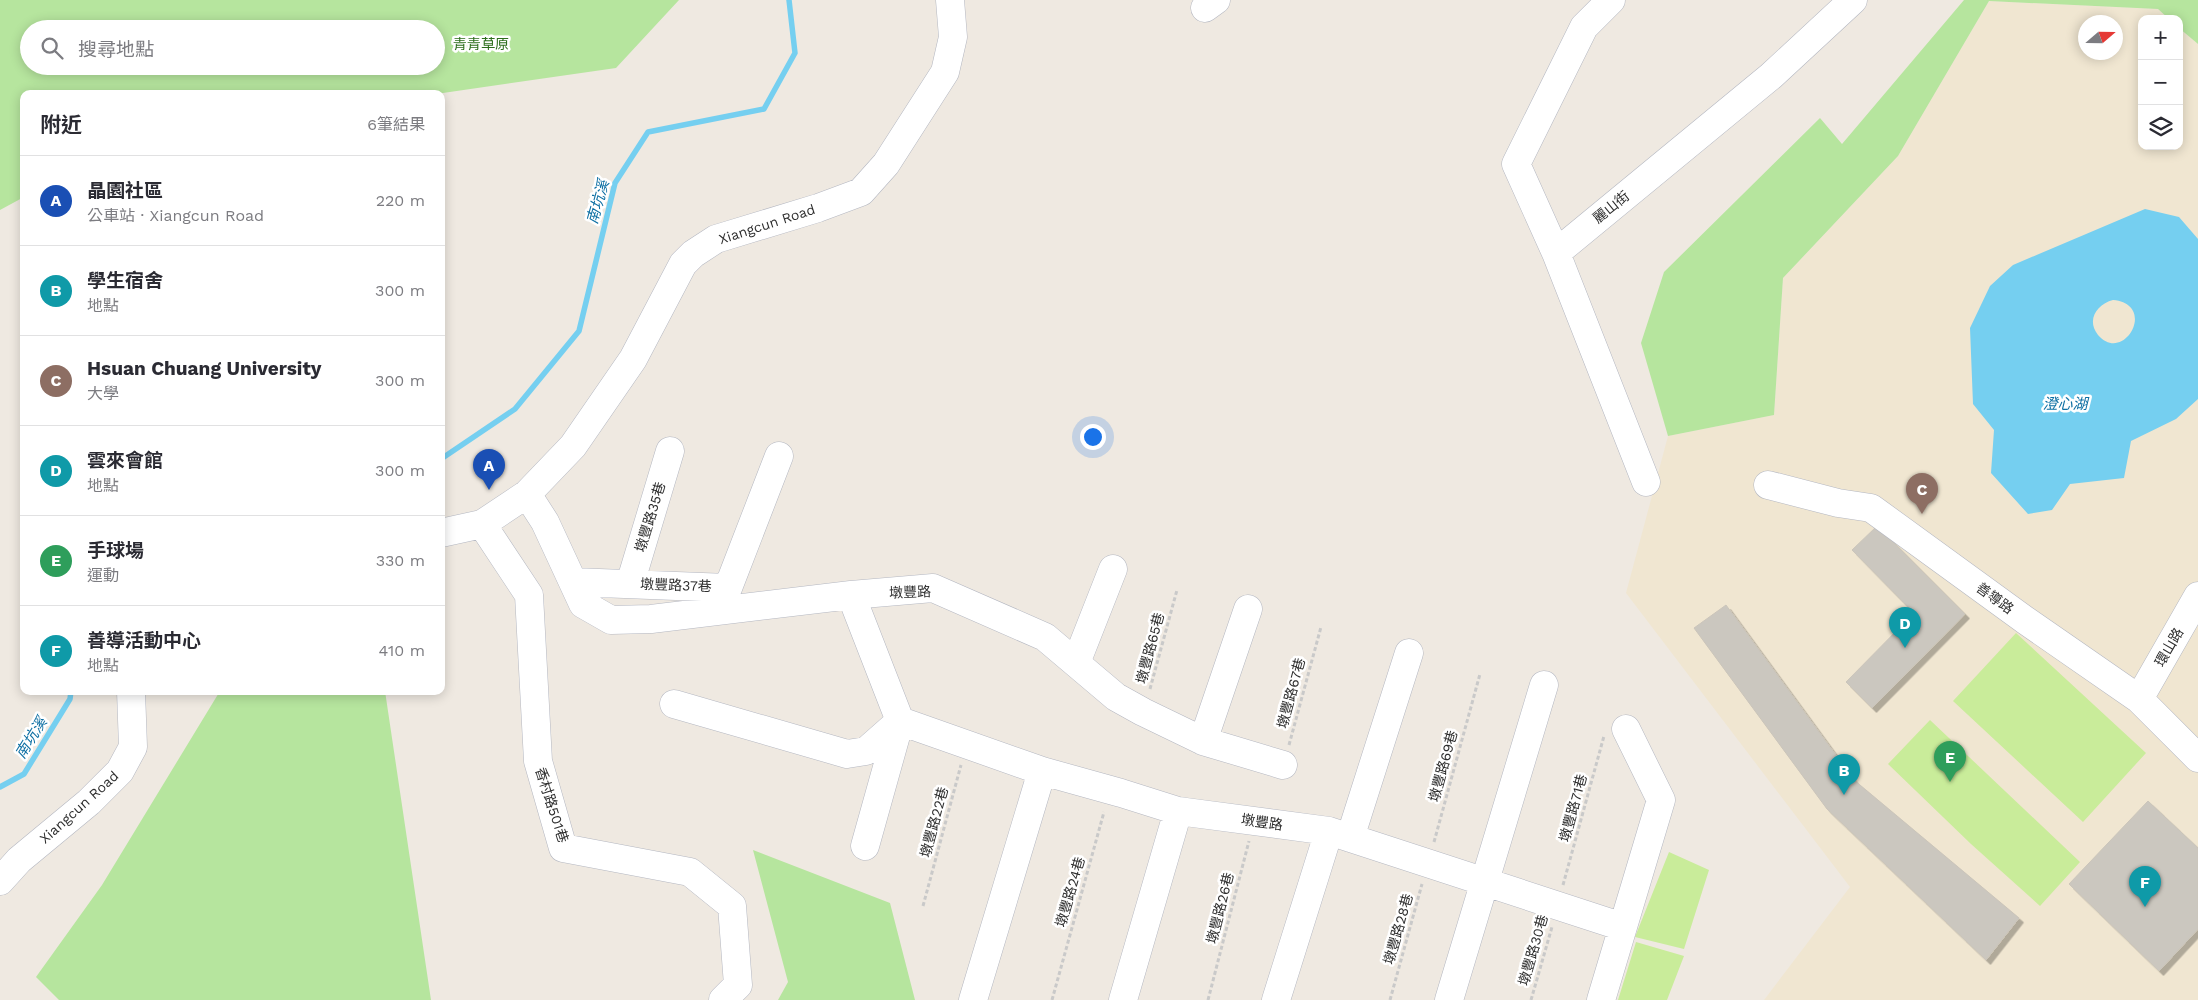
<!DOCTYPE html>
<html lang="zh-TW">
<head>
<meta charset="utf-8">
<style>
  :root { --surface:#fff; --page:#f7f7f7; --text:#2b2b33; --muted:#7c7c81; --line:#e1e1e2; --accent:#ea580c }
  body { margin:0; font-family:"Work Sans","Noto Sans TC",sans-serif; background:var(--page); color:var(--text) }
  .controls { position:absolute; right:15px; top:15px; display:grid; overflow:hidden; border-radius:10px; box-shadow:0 2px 12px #0003 }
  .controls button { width:45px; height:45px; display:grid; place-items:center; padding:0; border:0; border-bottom:1px solid var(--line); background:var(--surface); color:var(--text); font:25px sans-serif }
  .compass { position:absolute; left:2078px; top:15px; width:45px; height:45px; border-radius:50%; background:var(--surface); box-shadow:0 2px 12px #0003; rotate:70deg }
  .you { position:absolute; left:1092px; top:436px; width:18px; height:18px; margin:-12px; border:4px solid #fff; border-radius:50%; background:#1a73e8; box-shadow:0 0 0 8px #1a73e833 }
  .badge { display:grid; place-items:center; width:32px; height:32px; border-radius:50%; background:var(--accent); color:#fff; font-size:16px; font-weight:700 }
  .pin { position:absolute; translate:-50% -41px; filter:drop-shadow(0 1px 2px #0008) }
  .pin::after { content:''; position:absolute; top:26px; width:18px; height:15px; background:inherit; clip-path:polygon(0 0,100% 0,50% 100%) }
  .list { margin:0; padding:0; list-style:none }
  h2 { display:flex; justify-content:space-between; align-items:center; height:65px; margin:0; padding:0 20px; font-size:21px }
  h2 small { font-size:16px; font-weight:400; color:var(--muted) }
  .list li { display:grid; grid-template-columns:32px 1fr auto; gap:15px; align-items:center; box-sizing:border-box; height:90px; padding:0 20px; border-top:1px solid var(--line) }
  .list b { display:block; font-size:19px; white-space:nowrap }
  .list p { margin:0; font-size:16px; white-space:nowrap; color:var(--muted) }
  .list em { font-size:16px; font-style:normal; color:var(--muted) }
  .icon { flex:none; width:28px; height:28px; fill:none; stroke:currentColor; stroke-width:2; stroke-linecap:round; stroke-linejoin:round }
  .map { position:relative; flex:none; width:2198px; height:1000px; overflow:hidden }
  .search { position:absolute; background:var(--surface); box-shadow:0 2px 12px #0003; left:20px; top:20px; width:425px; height:55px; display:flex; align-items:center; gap:12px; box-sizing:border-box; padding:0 18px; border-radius:28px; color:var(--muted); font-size:19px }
  .panel { position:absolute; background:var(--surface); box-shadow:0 2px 12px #0003; left:20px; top:90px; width:425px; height:605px; border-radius:10px }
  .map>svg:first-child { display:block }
  .education { fill:#f0e6d1; fill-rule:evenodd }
  .green { fill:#b6e59e; fill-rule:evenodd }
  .pitch { fill:#c9ec9a }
  .water { fill:#75cff0; fill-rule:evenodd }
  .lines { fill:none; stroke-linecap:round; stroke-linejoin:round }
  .stream { stroke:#75cff0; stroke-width:5.5 }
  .building { fill:#cbc7bf; stroke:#cbc5ba; filter:url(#shadow) }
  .minor-casing { stroke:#b4b7c1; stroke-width:29 }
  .path { stroke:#c9c9c9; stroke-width:3; stroke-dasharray:4 2.5; stroke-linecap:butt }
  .minor { stroke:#fff; stroke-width:28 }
  .labels { text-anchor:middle; stroke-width:5; stroke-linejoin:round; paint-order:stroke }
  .park-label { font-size:14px; fill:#2c6e1b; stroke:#fff }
  .street-label { font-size:14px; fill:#2e2e2e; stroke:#fff }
  .water-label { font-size:15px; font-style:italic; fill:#0d6fa3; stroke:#fff }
</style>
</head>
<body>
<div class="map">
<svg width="2198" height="1000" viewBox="0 0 2198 1000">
  <defs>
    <filter id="shadow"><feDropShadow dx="4.5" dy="4.5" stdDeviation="0" flood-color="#0004"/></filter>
  </defs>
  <rect width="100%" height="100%" fill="#efe9e1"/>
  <path class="education" d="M1989,1L2158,9L2169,19H2142V146H2179V28L2198,44V1000H1764L1850,887L1626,593L1668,436L1774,415L1783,278L1898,156ZM2086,22H2116V52H2086Z"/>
  <path class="green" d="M0,0H679L616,68L436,94H24V197L0,210ZM29,29H436V66H29Z
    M1964,0H2198V44L2179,28V19H2169L2158,9L1989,1L1898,156L1783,278L1774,415L1668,436L1641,343L1664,272L1820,118L1842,144Z
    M220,691H385L431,1000H59L36,977L102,885Z
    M753,850L890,903L915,1000H778L788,982Z"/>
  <path class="pitch" d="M2016,633L2146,753L2083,822L1953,701Z
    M1930,720L2080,862L2040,906L1971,844L1888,764Z
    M1669,852L1709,870L1684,949L1635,937Z
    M1636,942L1684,956L1667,1000H1618Z"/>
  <path class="water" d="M2145,209L2179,217L2198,239V399L2176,419L2131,441L2124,478L2070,484L2052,510L2028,514L1991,473L1994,430L1973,404L1970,328L1990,286L2013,265ZM2113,300C2158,304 2124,365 2098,335C2086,320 2097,304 2113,300Z"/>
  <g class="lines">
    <path class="stream" d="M441,459L515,409L579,331L615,183L648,132L764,109L795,53L789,0
      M0,787L24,774L70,699L71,691"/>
  </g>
  <path class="building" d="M1877,526L1965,614L1872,708L1846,682L1914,613L1852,550Z
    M1726,605L1854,780L2019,918L1986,960L1827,809L1694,628Z
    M2148,801L2198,848V929L2159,971L2069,884Z"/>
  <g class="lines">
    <defs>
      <path id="minor" d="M1205,8L1216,0
        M1556,253L1516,164L1584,27L1611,0
        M1646,482L1556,253L1771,76L1853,0
        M1768,485L1838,503L1871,508L2025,620L2139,699L2198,758
        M527,494L545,522L583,604L611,620L651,619L851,595L900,721L1042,771L1121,793L1178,811L1329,831L1623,927
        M482,524L529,595L538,761L563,848L690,872L732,906L738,985L723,1000
        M441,533L482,524L527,494L573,446L633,359L683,264L693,254L716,239L818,208L861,192L886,164L945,72L953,37L950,0
        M573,582L728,588L779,456
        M630,584L670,451
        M851,595L933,588L1045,637L1116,697L1143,712L1203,741L1283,765
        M1076,663L1113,569
        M2139,699L2198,596
        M674,704L847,754L866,751L900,721
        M1203,741L1248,609
        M1350,838L1409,653
        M865,846L900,721
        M0,881L19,860L89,802L120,771L133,747L131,691
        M973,1000L1042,771
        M1123,1000L1178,811
        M1276,1000L1329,831
        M1449,1000L1544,685
        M1601,1000L1661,800L1626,729"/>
    </defs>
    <use href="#minor" class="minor-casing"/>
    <path class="path" d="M1150,689L1177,590
      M1289,745L1321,627
      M1434,842L1480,674
      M1563,885L1604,736
      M923,906L961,765
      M1052,1000L1104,812
      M1208,1000L1249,841
      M1390,1000L1422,884
      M1531,1000L1552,927"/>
    <use href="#minor" class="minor"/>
  </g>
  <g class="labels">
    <g class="park-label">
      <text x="481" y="49">青青草原</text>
    </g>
    <g class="street-label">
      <text transform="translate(1611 207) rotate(-39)" y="5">麗山街</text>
      <text transform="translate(767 224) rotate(-18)" y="5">Xiangcun Road</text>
      <text transform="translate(650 517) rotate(-73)" y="5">墩豐路35巷</text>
      <text transform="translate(676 585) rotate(2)" y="5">墩豐路37巷</text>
      <text transform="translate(910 592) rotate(-2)" y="5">墩豐路</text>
      <text transform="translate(1995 598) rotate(36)" y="5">善導路</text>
      <text transform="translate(2169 647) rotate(-60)" y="5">環山路</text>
      <text transform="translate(1150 648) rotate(-75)" y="5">墩豐路65巷</text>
      <text transform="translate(1291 693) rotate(-75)" y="5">墩豐路67巷</text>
      <text transform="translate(1443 766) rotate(-75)" y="5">墩豐路69巷</text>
      <text transform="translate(552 805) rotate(72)" y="5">香村路501巷</text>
      <text transform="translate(79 807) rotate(-42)" y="5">Xiangcun Road</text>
      <text transform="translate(1573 808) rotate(-75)" y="5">墩豐路71巷</text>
      <text transform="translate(934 822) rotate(-75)" y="5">墩豐路22巷</text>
      <text transform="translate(1262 822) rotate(8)" y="5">墩豐路</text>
      <text transform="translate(1070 892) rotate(-74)" y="5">墩豐路24巷</text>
      <text transform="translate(1220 908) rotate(-76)" y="5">墩豐路26巷</text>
      <text transform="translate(1398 929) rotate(-74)" y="5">墩豐路28巷</text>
      <text transform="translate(1533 950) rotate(-74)" y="5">墩豐路30巷</text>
    </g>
    <g class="water-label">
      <text transform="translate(598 202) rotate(-74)" y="5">南坑溪</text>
      <text x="2065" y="409">澄心湖</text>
      <text transform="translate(31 738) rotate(-58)" y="5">南坑溪</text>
    </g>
  </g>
</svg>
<div class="controls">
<button>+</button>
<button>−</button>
<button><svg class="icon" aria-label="layers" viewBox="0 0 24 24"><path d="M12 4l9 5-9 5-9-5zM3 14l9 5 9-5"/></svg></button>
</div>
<svg class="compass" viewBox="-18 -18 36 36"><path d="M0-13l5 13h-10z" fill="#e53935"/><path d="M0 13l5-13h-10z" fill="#7c7c81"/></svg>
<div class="you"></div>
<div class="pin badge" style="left:489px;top:490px;background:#1a4fb4">A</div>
<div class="pin badge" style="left:1844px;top:795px;background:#0f9aa8">B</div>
<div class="pin badge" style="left:1922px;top:514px;background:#8d6e63">C</div>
<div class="pin badge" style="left:1905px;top:648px;background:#0f9aa8">D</div>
<div class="pin badge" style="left:1950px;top:782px;background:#2e9e5b">E</div>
<div class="pin badge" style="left:2145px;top:907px;background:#0f9aa8">F</div>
<div class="search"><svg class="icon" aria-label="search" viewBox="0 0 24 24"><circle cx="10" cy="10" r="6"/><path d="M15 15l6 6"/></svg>搜尋地點</div>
<section class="panel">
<h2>附近<small>6筆結果</small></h2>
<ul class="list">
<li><span class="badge" style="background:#1a4fb4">A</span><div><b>晶園社區</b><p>公車站 · Xiangcun Road</p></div><em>220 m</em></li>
<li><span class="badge" style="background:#0f9aa8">B</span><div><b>學生宿舍</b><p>地點</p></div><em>300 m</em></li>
<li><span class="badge" style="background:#8d6e63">C</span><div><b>Hsuan Chuang University</b><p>大學</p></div><em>300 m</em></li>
<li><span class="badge" style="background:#0f9aa8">D</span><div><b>雲來會館</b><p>地點</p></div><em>300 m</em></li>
<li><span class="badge" style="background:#2e9e5b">E</span><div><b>手球場</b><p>運動</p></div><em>330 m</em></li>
<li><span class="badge" style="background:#0f9aa8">F</span><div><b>善導活動中心</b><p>地點</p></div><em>410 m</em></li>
</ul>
</section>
</div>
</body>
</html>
